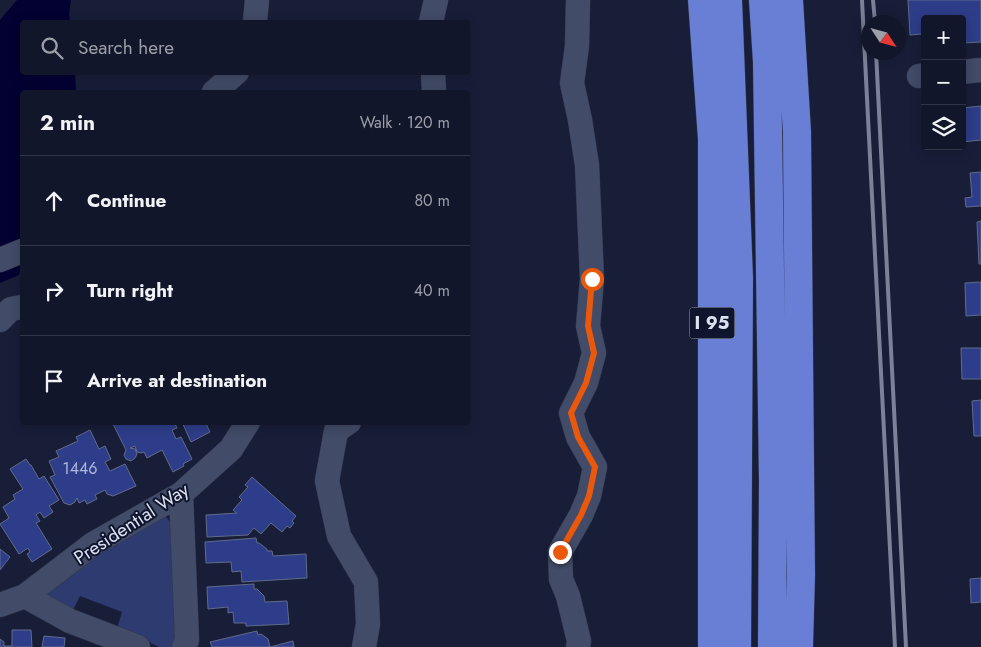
<!DOCTYPE html>
<html lang="en">
<head>
<meta charset="utf-8">
<style>
  :root { --surface:#12162a; --page:#1b1f32; --text:#f1f3f6; --muted:#9c9fa8; --line:#313547 }
  body { margin:0; font-family:Jost,sans-serif; background:var(--page); color:var(--text) }
  .controls { position:absolute; right:15px; top:15px; display:grid; overflow:hidden; border-radius:5px; box-shadow:0 2px 12px #0003 }
  .controls button { width:45px; height:45px; display:grid; place-items:center; padding:0; border:0; border-bottom:1px solid var(--line); background:var(--surface); color:var(--text); font:25px sans-serif }
  .compass { position:absolute; left:861px; top:15px; width:45px; height:45px; border-radius:50%; background:var(--surface); box-shadow:0 2px 12px #0003; rotate:126deg }
  .stop { position:absolute; width:15px; height:15px; margin:-11px; border:4px solid #ea580c; border-radius:50%; background:#fff }
  .stop.end { background:#ea580c; border-color:#fff; box-shadow:0 1px 5px #0008 }
  .list { margin:0; padding:0; list-style:none }
  h2 { display:flex; justify-content:space-between; align-items:center; height:65px; margin:0; padding:0 20px; font-size:21px }
  h2 small { font-size:16px; font-weight:400; color:var(--muted) }
  .list li { display:grid; grid-template-columns:32px 1fr auto; gap:15px; align-items:center; box-sizing:border-box; height:90px; padding:0 20px; border-top:1px solid var(--line) }
  .list b { display:block; font-size:19px; white-space:nowrap }
  .list em { font-size:16px; font-style:normal; color:var(--muted) }
  .icon { flex:none; width:28px; height:28px; fill:none; stroke:currentColor; stroke-width:2; stroke-linecap:round; stroke-linejoin:round }
  .map { position:relative; flex:none; width:981px; height:647px; overflow:hidden }
  .search { position:absolute; background:var(--surface); box-shadow:0 2px 12px #0003; left:20px; top:20px; width:450px; height:55px; display:flex; align-items:center; gap:12px; box-sizing:border-box; padding:0 18px; border-radius:5px; color:var(--muted); font-size:19px }
  .panel { position:absolute; background:var(--surface); box-shadow:0 2px 12px #0003; left:20px; top:90px; width:450px; height:335px; border-radius:5px }
  .map>svg:first-child { display:block }
  .green { fill:#2e3b70 }
  .water { fill:#030032 }
  .building { fill:#2e3d89; stroke:#616b8a }
  .lines { fill:none; stroke-linecap:round; stroke-linejoin:round }
  .minor-casing { stroke:#33374d; stroke-width:25 }
  .highway-casing { stroke:#33374d; stroke-width:29 }
  .minor { stroke:#424b67; stroke-width:24 }
  .highway { stroke:#687fd5; stroke-width:28 }
  .rail { stroke:#7b8196; stroke-width:4 }
  .route { stroke:#ea580c; stroke-width:6 }
  .labels { text-anchor:middle; stroke-width:4; stroke-linejoin:round; paint-order:stroke }
  .number-label { font-size:16px; fill:#b0b8d8 }
  .shield { fill:#0f152d; stroke:#9ea4b7; stroke-width:1 }
  .shield-label { font-size:18px; font-weight:bold; fill:#dbe1f2 }
  .street-label { font-size:19px; fill:#dbe1f2; stroke:#0f152d }
</style>
</head>
<body>
<div class="map">
<svg width="981" height="647" viewBox="0 0 981 647">
  <rect width="100%" height="100%" fill="#181e38"/>
  <path class="green" d="M160,516L166,517L173,525L177,639L175,644L172,647H159L120,628L118,625L122,612L80,596L73,610L45,595L51,584Z"/>
  <path class="water" d="M17,0H71L69,13L70,22H22V72L75,73L76,92H22V262L19,275L0,283V20Z"/>
  <path class="building" d="M908,0H981V42L962,43V19H925V53H923L922,34L910,35Z
    M981,106V140L962,142V108Z
    M981,172V206L966,207L965,198L972,197L970,173Z
    M981,221V264H979L977,222Z
    M981,282V315L966,316L965,283Z
    M961,348H981V379H962Z
    M981,400V436H974L972,401Z
    M112,422H174L177,428L172,430L176,439L181,437L192,459L183,464L184,466L173,472L162,450L147,458L144,452L141,453L137,452L135,446L130,448L135,449L137,454L135,458L131,461L126,459L124,455L126,450Z
    M182,422H208L206,424L210,432L191,442Z
    M90,430L99,449L105,446L111,459L105,462L110,471L125,464L136,486L113,496L107,494L105,490L95,495L97,499L87,504L85,500L79,503L77,498L75,502L70,505L64,503L50,477L55,475L49,461L59,457L56,451L78,441L76,437Z
    M26,459L30,465H31L39,479L44,476L59,500L49,506L53,512L44,518L40,512L36,515L40,521L36,523L52,549L32,562L27,554L30,552L28,548L19,554L0,524L9,518L3,507L15,499L13,495L23,489L10,469Z
    M252,477L296,516L292,521L294,523L290,528L287,526L282,532L271,523L261,534L254,528L248,535L207,537L206,515L237,513L233,510L242,500L239,497L248,487L245,485Z
    M256,538L257,543H259L267,549V551H272L273,556L306,554L307,578L242,582L241,571L232,572L231,562L206,563L205,542Z
    M0,549L10,557L0,570Z
    M981,578V602L971,603L970,579Z
    M254,584V589H257L264,596L265,602L287,601L289,624L246,626V623H234L233,612L228,613V607L208,609L207,587Z
    M12,630H31L32,647H0V639L4,642V646H12Z
    M257,631L258,635L261,634L268,639L270,647L293,641L294,647H212L210,642Z
    M44,636L65,638L64,647H42Z"/>
  <g class="lines">
    <defs>
      <path id="minor" d="M255,22L257,0
        M431,22L436,0
        M433,72L434,92
        M962,72L981,70
        M919,76L925,75
        M214,92L237,72
        M0,260L22,251
        M0,320L11,309L22,307
        M349,422L336,431L327,481L339,536L366,582L368,624L364,647
        M181,494L187,640L184,647
        M25,596L70,621L138,647
        M0,605L25,596L93,544L181,494L231,449L248,422
        M578,647L579,641L568,596L561,579L560,552L581,515L589,496L595,467L578,437L571,413L586,383L594,353L588,326L592,279L587,165L580,120L572,83L577,46L578,0"/>
      <path id="highway" d="M702,0L712,139V647
        M728,0L739,278L737,647
        M763,0L767,62L773,480L772,647
        M789,0L797,132L801,575L799,647"/>
    </defs>
    <use href="#minor" class="minor-casing"/>
    <use href="#highway" class="highway-casing"/>
    <use href="#minor" class="minor"/>
    <use href="#highway" class="highway"/>
    <path class="rail" d="M862,0L895,647
      M873,0L875,22
      M876,52L906,647"/>
  </g>
  <g class="lines">
    <path class="route" d="M560,552L581,515L589,496L595,467L578,437L571,413L586,383L594,353L588,326L592,279"/>
  </g>
  <g class="labels">
    <g class="number-label">
      <text x="80" y="474">1446</text>
    </g>
    <rect class="shield" x="689.5" y="307.5" width="45" height="31" rx="4"/>
    <g class="shield-label">
      <text x="712" y="329">I 95</text>
    </g>
    <g class="street-label">
      <text transform="translate(131 523) rotate(-33)" y="7">Presidential Way</text>
    </g>
  </g>
</svg>
<div class="controls">
<button>+</button>
<button>−</button>
<button><svg class="icon" aria-label="layers" viewBox="0 0 24 24"><path d="M12 4l9 5-9 5-9-5zM3 14l9 5 9-5"/></svg></button>
</div>
<svg class="compass" viewBox="-18 -18 36 36"><path d="M0-13l5 13h-10z" fill="#e53935"/><path d="M0 13l5-13h-10z" fill="#9c9fa8"/></svg>
<div class="stop" style="left:592px;top:279px"></div>
<div class="stop end" style="left:560px;top:552px"></div>
<div class="search"><svg class="icon" aria-label="search" viewBox="0 0 24 24"><circle cx="10" cy="10" r="6"/><path d="M15 15l6 6"/></svg>Search here</div>
<section class="panel">
<h2>2 min<small>Walk · 120 m</small></h2>
<ul class="list">
<li><svg class="icon" aria-label="ahead" viewBox="0 0 24 24"><path d="M12 20V5M6 11l6-6 6 6"/></svg><div><b>Continue</b></div><em>80 m</em></li>
<li><svg class="icon" aria-label="right" viewBox="0 0 24 24"><path d="M7 20v-9h11M14 6l5 5-5 5"/></svg><div><b>Turn right</b></div><em>40 m</em></li>
<li><svg class="icon" aria-label="arrive" viewBox="0 0 24 24"><path d="M6 21V4h12l-3 4 3 4H6"/></svg><div><b>Arrive at destination</b></div></li>
</ul>
</section>
</div>
</body>
</html>
